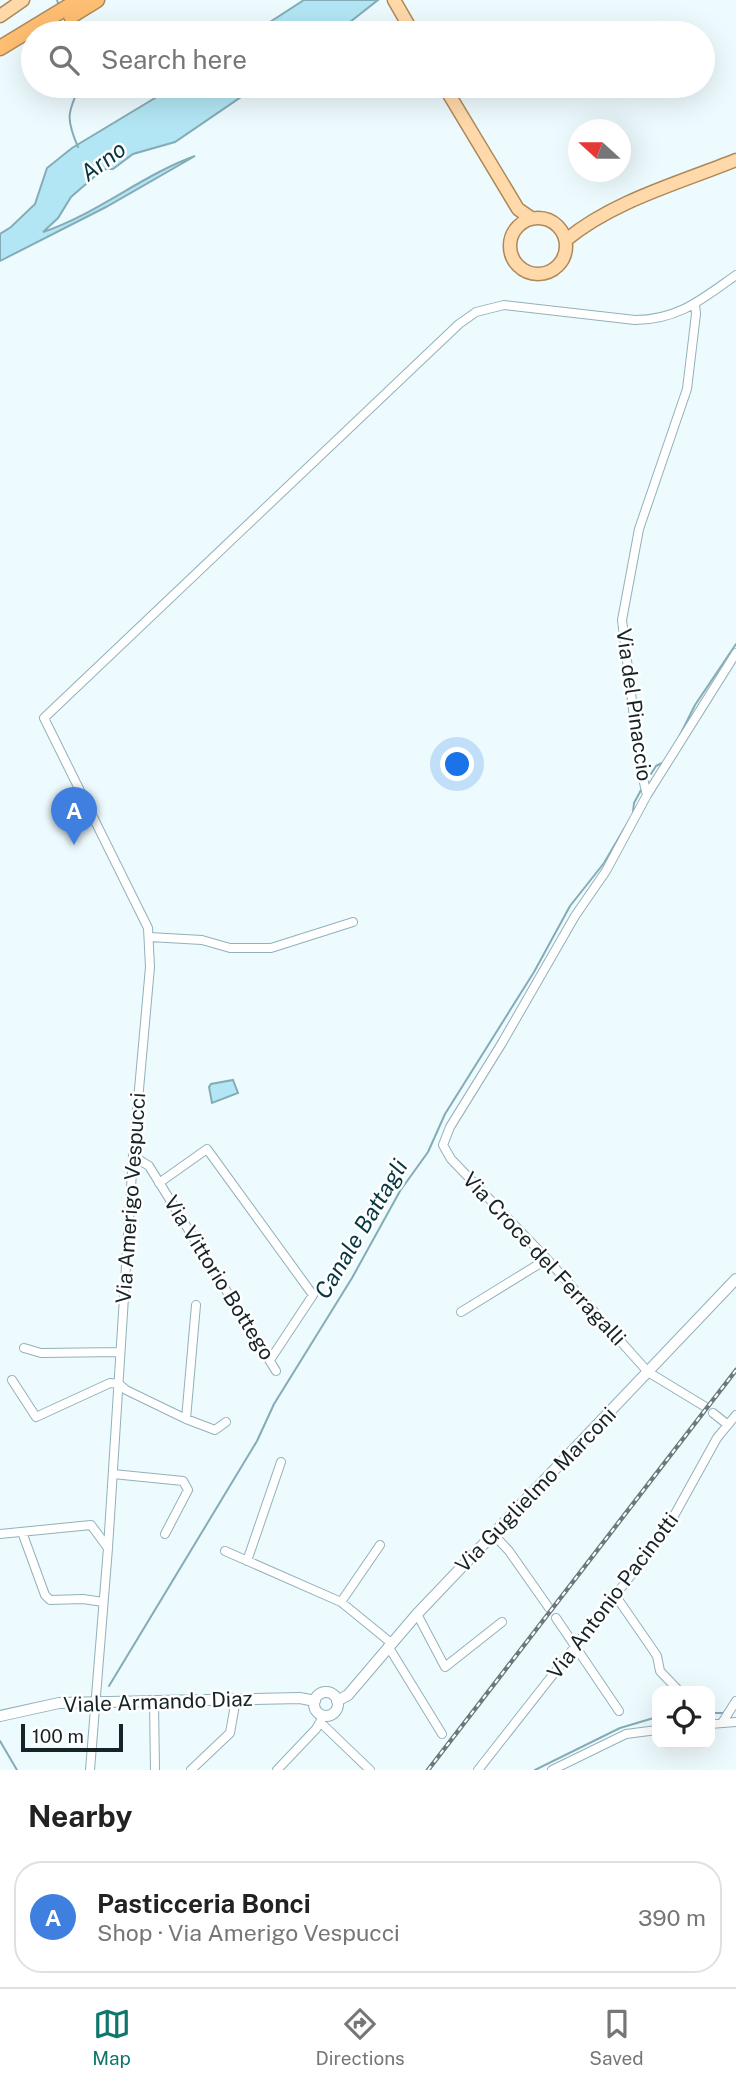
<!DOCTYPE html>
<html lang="en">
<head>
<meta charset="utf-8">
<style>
  :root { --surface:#fff; --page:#f6f6f6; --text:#222; --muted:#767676; --line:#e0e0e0; --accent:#0f766e }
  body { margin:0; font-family:"Public Sans",sans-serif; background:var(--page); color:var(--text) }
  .controls { position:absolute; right:21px; bottom:21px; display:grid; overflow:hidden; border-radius:14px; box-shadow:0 7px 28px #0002 }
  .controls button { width:63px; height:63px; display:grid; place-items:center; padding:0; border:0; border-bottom:2px solid var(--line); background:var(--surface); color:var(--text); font:35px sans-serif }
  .compass { position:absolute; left:568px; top:119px; width:63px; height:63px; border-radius:50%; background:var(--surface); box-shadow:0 7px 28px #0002; rotate:291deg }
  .scale { position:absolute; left:21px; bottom:18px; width:102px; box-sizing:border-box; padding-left:7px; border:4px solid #172427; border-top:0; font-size:19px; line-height:24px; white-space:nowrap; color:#172427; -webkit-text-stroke:5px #fff; paint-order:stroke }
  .you { position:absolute; left:458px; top:765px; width:24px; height:24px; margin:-18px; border:5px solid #fff; border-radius:50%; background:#1a73e8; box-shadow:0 0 0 10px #1a73e833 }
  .badge { display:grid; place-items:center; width:46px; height:46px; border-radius:50%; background:var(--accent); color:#fff; font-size:23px; font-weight:700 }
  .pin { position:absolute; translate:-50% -58px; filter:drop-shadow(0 2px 4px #0008) }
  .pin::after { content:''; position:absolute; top:37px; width:24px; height:21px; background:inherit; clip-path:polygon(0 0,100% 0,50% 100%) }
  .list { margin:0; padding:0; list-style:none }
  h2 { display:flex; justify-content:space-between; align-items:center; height:91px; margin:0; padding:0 28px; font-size:30px }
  h2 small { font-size:23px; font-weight:400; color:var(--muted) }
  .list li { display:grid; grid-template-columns:46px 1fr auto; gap:21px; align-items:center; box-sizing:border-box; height:112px; margin:0 14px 14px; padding:0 14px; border:2px solid var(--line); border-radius:28px }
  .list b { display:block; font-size:26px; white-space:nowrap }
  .list p { margin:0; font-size:23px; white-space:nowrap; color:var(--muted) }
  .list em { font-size:23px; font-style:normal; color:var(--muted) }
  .icon { flex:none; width:38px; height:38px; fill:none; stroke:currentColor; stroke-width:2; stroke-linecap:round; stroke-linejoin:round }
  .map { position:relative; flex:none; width:736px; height:1770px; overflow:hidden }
  .search { position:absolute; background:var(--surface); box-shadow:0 7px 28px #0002; left:21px; right:21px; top:21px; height:77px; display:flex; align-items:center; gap:18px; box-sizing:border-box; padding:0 24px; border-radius:38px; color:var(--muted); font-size:26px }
  .sheet { height:217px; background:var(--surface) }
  nav { display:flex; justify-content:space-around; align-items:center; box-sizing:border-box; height:98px; border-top:2px solid var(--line); background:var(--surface); font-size:19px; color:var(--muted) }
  nav a { display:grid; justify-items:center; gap:4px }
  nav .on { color:var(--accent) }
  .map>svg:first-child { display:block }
  .water { fill:#b3e6f4; stroke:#84acb6; stroke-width:2 }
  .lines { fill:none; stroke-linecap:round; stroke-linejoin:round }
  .stream { stroke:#84acb6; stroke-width:2 }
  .minor-casing { stroke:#92b1ba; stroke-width:10 }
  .tertiary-casing { stroke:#92b1ba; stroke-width:12 }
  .primary-casing { stroke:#ae8958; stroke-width:15 }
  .motorway-casing { stroke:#ae8958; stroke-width:17 }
  .minor { stroke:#fff; stroke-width:8 }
  .tertiary { stroke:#fff; stroke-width:10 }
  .primary { stroke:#ffd9aa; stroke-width:12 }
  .motorway { stroke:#ffbf72; stroke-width:14 }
  .rail-casing { stroke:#6c797c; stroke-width:4.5 }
  .rail { stroke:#fff; stroke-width:2; stroke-dasharray:5; stroke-linecap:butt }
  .labels { text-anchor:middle; stroke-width:5; stroke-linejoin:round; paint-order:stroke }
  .street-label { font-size:21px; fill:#172427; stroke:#fff }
  .water-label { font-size:23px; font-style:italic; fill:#063741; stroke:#fff }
</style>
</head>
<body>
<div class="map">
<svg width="736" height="1770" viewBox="0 0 736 1770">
  <rect width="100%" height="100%" fill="#edfafe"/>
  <path class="water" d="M304,0H378L336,33H253Z
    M175,86H257L175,142L133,154L113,169H106L94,177L71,197L58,218L43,232C97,214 142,175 195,156L106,207L0,261V234L11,227L35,204L47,168L72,148Z
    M233,1080L238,1093L212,1103L209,1087L211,1084Z"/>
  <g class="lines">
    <path class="stream" d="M57,0L58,3
      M70,28L73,33
      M78,147C66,119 67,113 80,86
      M678,739L695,705L736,644
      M651,774L656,766L662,763
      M633,812L634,803L641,790
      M109,1686L257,1441L274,1404L352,1278L400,1191L428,1152L445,1114L534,972L570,906L604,863L631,817
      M710,1713H724
      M0,1741L17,1770
      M535,1770L620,1728L657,1717"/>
    <defs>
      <path id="minor" d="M695,304L696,314L687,389L639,529L622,620L640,766L647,795L606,871L575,916L502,1043L450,1127L443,1145L451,1159L547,1259L648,1372L704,1406
        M647,795L736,653
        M149,937L202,940L230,948H271L353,922
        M133,1156L149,1166L276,1371
        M159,1183L207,1149L313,1295L270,1360
        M461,1312L547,1259
        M24,1348L41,1353L120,1352
        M12,1380L36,1417L110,1383L119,1384
        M119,1384L126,1390L186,1419L215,1430L226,1422
        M713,1413L728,1425
        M186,1419L196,1305
        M113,1474L183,1481L188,1490L165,1534
        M22,1532L45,1595L50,1600L83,1599L103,1602
        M0,1534L91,1525L108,1548
        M494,1535L509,1551L549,1608
        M225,1551L341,1602L390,1642
        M247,1561L281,1462
        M615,1595L651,1647L657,1656L660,1671L679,1691
        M341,1602L380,1545
        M417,1614L445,1667L502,1622
        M556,1618L619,1711
        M388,1646L442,1734
        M154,1701L155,1770
        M320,1722L370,1770
        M722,1723L736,1701
        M710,1724L736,1722
        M90,1770L108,1548L133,1156L150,967L148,928L44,718L459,324L476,312L504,305L635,320C678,320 702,299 736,275
        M191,1770L230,1733L236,1699
        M277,1770L316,1729L324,1715
        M478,1770L665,1532L717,1438L736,1415
        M552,1770L626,1734L657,1730"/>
      <path id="tertiary" d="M314 1704a12 12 0 1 1 24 0a12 12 0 1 1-24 0Z
        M337,1701L348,1695L417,1614L736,1279
        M0,1716L59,1703L300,1698L315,1701"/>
      <path id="primary" d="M394,0L413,33
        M0,16L23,0
        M444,86L518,209L531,218
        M510 246a28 28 0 1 1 56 0a28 28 0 1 1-56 0Z
        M566,240C613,201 679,183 736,160"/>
      <path id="motorway" d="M71,16L97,0
        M0,48L79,0"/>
    </defs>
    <use href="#minor" class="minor-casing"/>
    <use href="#tertiary" class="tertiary-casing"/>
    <use href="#primary" class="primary-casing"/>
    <use href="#motorway" class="motorway-casing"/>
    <use href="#minor" class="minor"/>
    <use href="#tertiary" class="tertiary"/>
    <use href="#primary" class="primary"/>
    <use href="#motorway" class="motorway"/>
    <defs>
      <path id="rail" d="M428,1770L736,1370"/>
    </defs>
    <use href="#rail" class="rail-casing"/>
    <use href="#rail" class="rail"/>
  </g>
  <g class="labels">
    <g class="street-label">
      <text transform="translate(634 705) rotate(82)" y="7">Via del Pinaccio</text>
      <text transform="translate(131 1198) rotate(-86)" y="7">Via Amerigo Vespucci</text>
      <text transform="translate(544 1259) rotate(47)" y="7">Via Croce del Ferragalli</text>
      <text transform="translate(219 1278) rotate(58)" y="7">Via Vittorio Bottego</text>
      <text transform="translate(536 1490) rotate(-46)" y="7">Via Guglielmo Marconi</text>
      <text transform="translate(613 1596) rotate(-53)" y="7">Via Antonio Pacinotti</text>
      <text transform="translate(158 1702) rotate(-2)" y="7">Viale Armando Diaz</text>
    </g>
    <g class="water-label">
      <text transform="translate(103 161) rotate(-37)" y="8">Arno</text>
      <text transform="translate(361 1229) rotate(-59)" y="8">Canale Battagli</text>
    </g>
  </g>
</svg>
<div class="controls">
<button><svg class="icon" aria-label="locate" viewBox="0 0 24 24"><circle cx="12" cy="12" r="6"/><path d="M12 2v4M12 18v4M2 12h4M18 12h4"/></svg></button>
</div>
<svg class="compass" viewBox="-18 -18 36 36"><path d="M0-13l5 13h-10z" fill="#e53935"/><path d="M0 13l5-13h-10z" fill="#767676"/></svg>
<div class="scale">100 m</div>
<div class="you"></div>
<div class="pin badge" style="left:74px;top:845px;background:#3f7fe0">A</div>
<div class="search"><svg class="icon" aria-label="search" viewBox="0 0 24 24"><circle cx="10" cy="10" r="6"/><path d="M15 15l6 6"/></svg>Search here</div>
</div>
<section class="sheet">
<h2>Nearby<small></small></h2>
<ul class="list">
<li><span class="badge" style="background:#3f7fe0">A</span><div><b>Pasticceria Bonci</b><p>Shop · Via Amerigo Vespucci</p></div><em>390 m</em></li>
</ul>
</section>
<nav>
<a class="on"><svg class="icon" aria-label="map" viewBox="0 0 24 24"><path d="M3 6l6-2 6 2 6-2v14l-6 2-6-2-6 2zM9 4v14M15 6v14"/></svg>Map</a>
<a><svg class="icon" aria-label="directions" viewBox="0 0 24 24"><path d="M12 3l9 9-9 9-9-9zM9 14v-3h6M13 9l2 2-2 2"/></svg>Directions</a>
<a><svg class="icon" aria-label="saved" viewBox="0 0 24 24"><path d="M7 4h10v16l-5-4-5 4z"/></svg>Saved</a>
</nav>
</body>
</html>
